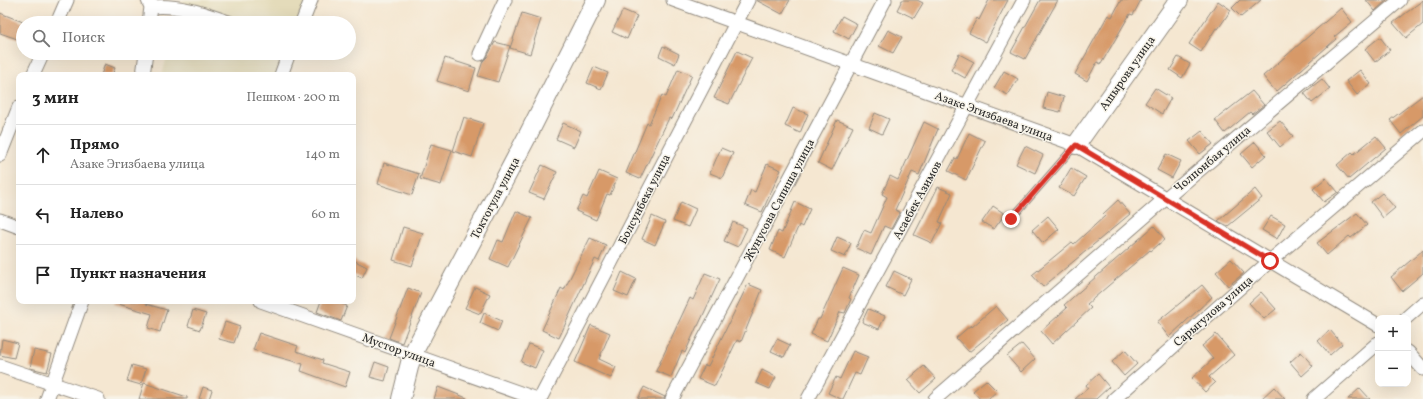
<!DOCTYPE html>
<html lang="ru">
<head>
<meta charset="utf-8">
<style>
  :root { --surface:#fff; --page:#f2f2f2; --text:#222; --muted:#767676; --line:#e0e0e0 }
  body { margin:0; font-family:Vollkorn,serif; background:var(--page); color:var(--text) }
  .controls { position:absolute; right:12px; bottom:12px; display:grid; overflow:hidden; border-radius:8px; box-shadow:0 4px 16px #0002 }
  .controls button { width:36px; height:36px; display:grid; place-items:center; padding:0; border:0; border-bottom:1px solid var(--line); background:var(--surface); color:var(--text); font:20px sans-serif }
  .stop { position:absolute; width:12px; height:12px; margin:-9px; border:3px solid #d93025; border-radius:50%; background:#fff }
  .stop.end { background:#d93025; border-color:#fff; box-shadow:0 1px 4px #0008 }
  .list { margin:0; padding:0; list-style:none }
  h2 { display:flex; justify-content:space-between; align-items:center; height:52px; margin:0; padding:0 16px; font-size:17px }
  h2 small { font-size:13px; font-weight:400; color:var(--muted) }
  .list li { display:grid; grid-template-columns:26px 1fr auto; gap:12px; align-items:center; box-sizing:border-box; height:60px; padding:0 16px; border-top:1px solid var(--line) }
  .list b { display:block; font-size:15px; white-space:nowrap }
  .list p { margin:0; font-size:13px; white-space:nowrap; color:var(--muted) }
  .list em { font-size:13px; font-style:normal; color:var(--muted) }
  .icon { flex:none; width:22px; height:22px; fill:none; stroke:currentColor; stroke-width:2; stroke-linecap:round; stroke-linejoin:round }
  .map { position:relative; flex:none; width:1423px; height:399px; overflow:hidden }
  .search { position:absolute; background:var(--surface); box-shadow:0 4px 16px #0002; left:16px; top:16px; width:340px; height:44px; display:flex; align-items:center; gap:10px; box-sizing:border-box; padding:0 14px; border-radius:22px; color:var(--muted); font-size:15px }
  .panel { position:absolute; background:var(--surface); box-shadow:0 4px 16px #0002; left:16px; top:72px; width:340px; height:232px; border-radius:8px }
  .map>svg:first-child { display:block }
  .built { fill:#e4dbba }
  .building { fill:#d79967 }
  .lines { fill:none; stroke-linecap:round; stroke-linejoin:round }
  .lane-casing { stroke:#90897e; stroke-width:8 }
  .street-casing { stroke:#90897e; stroke-width:15 }
  .secondary-casing { stroke:#90897e; stroke-width:20 }
  .lane { stroke:#fff; stroke-width:6 }
  .street { stroke:#fff; stroke-width:13 }
  .secondary { stroke:#fff; stroke-width:18 }
  .route { stroke:#d93025; stroke-width:5 }
  .labels { text-anchor:middle; stroke-width:3; stroke-linejoin:round; paint-order:stroke }
  .street-label { font-size:12px; fill:#2b2b2b; stroke:#f7f3e8 }
</style>
</head>
<body>
<div class="map">
<svg width="1423" height="399" viewBox="0 0 1423 399">
  <rect width="100%" height="100%" fill="#f7f3e8"/>
  <filter id="ink" filterUnits="userSpaceOnUse"><feTurbulence type="fractalNoise" baseFrequency=".025" numOctaves="2"/><feDisplacementMap in="SourceGraphic" scale="8" xChannelSelector="R" yChannelSelector="G"/><feConvolveMatrix kernelMatrix="1 2 1 2 8 2 1 2 1" color-interpolation-filters="sRGB"/></filter>
  <filter id="wash" filterUnits="userSpaceOnUse"><feTurbulence type="fractalNoise" baseFrequency=".012" numOctaves="4" result="noise"/><feDisplacementMap in="SourceGraphic" scale="16" xChannelSelector="R" yChannelSelector="G"/><feGaussianBlur stdDeviation="0.9" result="paint"/><feColorMatrix in="noise" values="0 0 0 0 0 0 0 0 0 0 0 0 0 0 0 0 0 1.4 0 .05"/><feComposite in="paint" operator="in"/></filter>
  <g filter="url(#wash)">
    <rect width="100%" height="100%" fill="#f5e7d1"/>
    <path class="built" d="M184,0H315L307,23H177Z
      M168,53H296L289,75H162Z"/>
    <g id="blocks">
      <path class="building" d="M756,0H790L782,14Z
        M902,0H917L923,3L914,18L897,10Z
        M989,0H1008L986,42L969,33L977,18L979,20Z
        M1040,0H1058L1025,59L1011,52Z
        M1121,0H1141L1133,15L1130,14L1101,64L1097,62L1087,81L1075,74L1108,15L1112,17Z
        M1240,0H1261L1241,17L1232,8Z
        M1366,0H1387L1375,11Z
        M1423,0V24L1406,38L1393,23Z
        M1218,1L1231,10L1218,29L1216,28L1201,52L1189,44Z
        M1341,8L1352,22L1334,37L1336,39L1276,92L1263,76Z
        M623,10L637,16L627,39L612,32Z
        M0,13L23,22V41L0,33Z
        M522,13L541,19L530,54L510,48Z
        M842,16L857,24L849,39L834,31Z
        M888,30L902,37L893,53L879,46Z
        M1380,37L1390,50L1375,62L1365,49Z
        M495,42L510,46L498,82L478,76L483,61L487,57Z
        M663,46L679,54L675,64L659,56Z
        M737,51L752,58L729,104L714,98Z
        M959,54L974,62L965,78L951,70Z
        M1178,57L1190,64L1182,78L1170,70Z
        M445,58L476,68L469,91L437,81Z
        M105,64L115,68L112,75H101Z
        M594,67L608,73L601,89L587,83Z
        M678,69L692,75L672,119L669,118L640,179L626,173L647,123L649,124L662,95L666,97Z
        M1360,70L1371,84L1357,95L1346,81Z
        M1004,71L1018,79L1008,95L994,88Z
        M1322,79L1330,89L1312,103L1304,93Z
        M1155,88L1171,98L1162,114L1145,103Z
        M1252,91L1264,105L1252,114L1250,112L1225,133L1215,120Z
        M1047,92L1064,97L1060,112L1043,108Z
        M1423,95V116L1401,134L1390,120Z
        M793,108L808,114L800,133L785,126Z
        M875,113L889,119L882,134L869,128Z
        M464,117L483,123L472,157L453,151Z
        M837,120L853,127L832,170L818,163Z
        M1280,121L1293,136L1280,147L1267,131Z
        M924,122L938,129L919,175L912,172L895,210L900,212L891,229L884,226L871,255L856,248L864,230L871,233L887,197L882,194L890,176L898,180Z
        M563,123L581,131L574,147L556,139Z
        M1202,131L1213,144L1200,154L1189,141Z
        M969,133L985,141L966,180L948,171L955,158L957,159Z
        M1376,136L1386,148L1349,179L1337,165L1352,152L1354,154Z
        M1255,142L1266,155L1252,167L1241,154Z
        M431,144L452,150L441,185L420,179Z
        M1025,146L1043,155L1035,173L1016,164Z
        M721,148L733,153L722,178L710,173Z
        M1166,154L1181,161L1172,178L1157,170Z
        M384,163L419,174L412,195L378,184Z
        M767,164L781,170L762,212L745,205L751,190L755,192Z
        M542,165L557,172L544,199L529,193Z
        M1071,168L1086,177L1074,196L1059,188Z
        M599,171L617,179L610,195L607,194L596,220L576,211L583,196L587,198Z
        M1326,178L1338,192L1324,202L1313,189Z
        M938,187L952,193L939,222L942,223L932,243L914,235Z
        M1255,189L1262,198L1228,226L1218,221Z
        M1382,193L1395,208L1383,218L1371,202Z
        M1118,200L1130,214L1043,287L1032,275L1072,242L1074,244L1105,216L1103,214Z
        M681,202L696,209L688,227L673,221Z
        M795,202L810,209L802,227L799,225L785,257L770,250L778,231L782,233Z
        M993,206L1005,214L994,229L982,222Z
        M516,211L532,218L508,267L490,259L498,240L503,242Z
        M1357,213L1367,225L1351,238L1349,236L1327,255L1317,243Z
        M652,216L665,222L655,245L642,239Z
        M1048,216L1059,229L1043,243L1032,230Z
        M1271,216L1285,224L1277,239L1262,230Z
        M733,222L747,228L738,247L724,241Z
        M1154,226L1165,239L1151,251L1150,250L1087,304L1091,308L1052,344L1041,331L1067,308L1064,305Z
        M403,227L423,233L412,266L393,260Z
        M837,237L851,243L845,257L831,251Z
        M590,238L606,245L599,261L595,259L559,338L542,330L561,288L564,290Z
        M1423,250V273L1402,291L1391,277Z
        M1231,259L1244,273L1228,286L1216,272Z
        M353,260L367,267L362,278L353,274Z
        M843,268L859,275L849,298L851,299L845,313L840,312L827,341L811,334L818,319H820Z
        M894,271L911,279L903,295L886,287Z
        M622,272L636,279L628,297L614,291Z
        M705,273L720,279L698,326H697L685,353L682,351L671,377L656,371L690,298L693,300Z
        M748,284L762,290L741,342L737,340L715,386L698,379L705,365L708,366Z
        M1202,285L1212,297L1169,337L1157,322Z
        M475,287L490,294L480,314L465,308Z
        M408,288L421,293L402,343L389,338Z
        M1261,292L1276,309L1264,319L1249,303Z
        M116,301H147L146,304L167,310L160,332L148,328L152,314L115,303Z
        M321,301H335L347,306L341,321L317,312Z
        M996,306L1008,320L969,352L956,338L971,325L972,327Z
        M868,309L885,316L879,329L862,322Z
        M193,310L206,314L200,330L188,326Z
        M484,313L502,321L498,331L480,323Z
        M225,322L240,327L234,343L219,339Z
        M591,325L610,333L599,359L616,367L611,378L575,362Z
        M1330,330L1342,344L1330,355L1318,341Z
        M259,333L298,346L296,351L323,360L322,363L350,372L345,387L301,371L303,364L253,350Z
        M1216,334L1234,355L1209,377L1215,383L1205,392L1192,378L1213,359L1202,346Z
        M2,339L18,343L14,358L0,355Z
        M777,339L790,345L784,357L771,351Z
        M529,344L543,350L535,368L521,362Z
        M1022,344L1035,359L1021,372L1007,356Z
        M34,350L52,354L47,372L30,368Z
        M1125,350L1137,364L1124,376L1112,362Z
        M853,351L868,357L860,375L855,373L843,399H841L828,393L836,377L840,379Z
        M1301,352L1313,366L1302,376L1290,362Z
        M375,362L389,367L385,381L370,377Z
        M132,365L146,369L141,385L127,381Z
        M924,366L936,379L920,393L908,380Z
        M762,370L776,377L770,389L756,383Z
        M1098,374L1109,387L1096,399H1075L1088,388L1086,385Z
        M986,380L997,391L988,399H980L973,391Z
        M144,383L187,397V399H139Z
        M203,387L212,390L209,399H199Z
        M438,387L467,398V399H434Z
        M644,387L665,397L664,399H638Z
        M1274,387L1285,399H1261Z
        M1360,388L1370,399H1348Z"/>
    </g>
  </g>
  <g filter="url(#ink)">
    <use href="#blocks" fill-opacity="0" stroke="#90897e" stroke-width="1"/>
    <g class="lines">
      <defs>
        <path id="lane" d="M1011,219L1074,147"/>
        <path id="street" d="M148,0L151,7L149,23
          M673,0L1076,145L1378,325
          M151,7C179,4 205,14 231,23
          M57,23L67,0
          M302,23L311,0
          M480,54L505,0
          M33,75L43,53
          M143,75L146,53
          M281,75L289,53
          M0,155L19,107
          M0,220L19,227
          M261,301L537,399
          M1406,318L1423,303
          M1408,352L1423,369
          M0,366L98,399
          M47,399L82,301
          M540,399L748,0
          M672,399L885,0
          M808,399L1024,0
          M935,399L1165,199L1400,0
          M1114,399L1270,261L1423,131
          M1314,399L1378,343"/>
        <path id="secondary" d="M1076,145L1179,0
          M401,399L412,355L529,133L596,0"/>
      </defs>
      <use href="#lane" class="lane-casing"/>
      <use href="#street" class="street-casing"/>
      <use href="#secondary" class="secondary-casing"/>
      <use href="#lane" class="lane"/>
      <use href="#street" class="street"/>
      <use href="#secondary" class="secondary"/>
    </g>
  </g>
  <g class="lines" filter="url(#ink)">
    <path class="route" d="M1011,219L1076,145L1270,261"/>
  </g>
  <g class="labels">
    <g class="street-label">
      <text transform="translate(1127 73) rotate(-55)" y="4">Ашырова улица</text>
      <text transform="translate(994 116) rotate(20)" y="4">Азаке Эгизбаева улица</text>
      <text transform="translate(1212 159) rotate(-40)" y="4">Чолпонбая улица</text>
      <text transform="translate(495 198) rotate(-62)" y="4">Токтогула улица</text>
      <text transform="translate(644 199) rotate(-63)" y="4">Болсунбека улица</text>
      <text transform="translate(779 200) rotate(-62)" y="4">Жунусова Сапиша улица</text>
      <text transform="translate(917 200) rotate(-61)" y="4">Асаебек Азимов</text>
      <text transform="translate(1213 311) rotate(-41)" y="4">Сарыгулова улица</text>
      <text transform="translate(399 350) rotate(20)" y="4">Мустор улица</text>
    </g>
  </g>
</svg>
<div class="controls">
<button>+</button>
<button>−</button>
</div>
<div class="stop" style="left:1270px;top:261px"></div>
<div class="stop end" style="left:1011px;top:219px"></div>
<div class="search"><svg class="icon" aria-label="search" viewBox="0 0 24 24"><circle cx="10" cy="10" r="6"/><path d="M15 15l6 6"/></svg>Поиск</div>
<section class="panel">
<h2>3 мин<small>Пешком · 200 m</small></h2>
<ul class="list">
<li><svg class="icon" aria-label="ahead" viewBox="0 0 24 24"><path d="M12 20V5M6 11l6-6 6 6"/></svg><div><b>Прямо</b><p>Азаке Эгизбаева улица</p></div><em>140 m</em></li>
<li><svg class="icon" aria-label="left" viewBox="0 0 24 24"><path d="M17 20v-9H6M10 6l-5 5 5 5"/></svg><div><b>Налево</b></div><em>60 m</em></li>
<li><svg class="icon" aria-label="arrive" viewBox="0 0 24 24"><path d="M6 21V4h12l-3 4 3 4H6"/></svg><div><b>Пункт назначения</b></div></li>
</ul>
</section>
</div>
</body>
</html>
